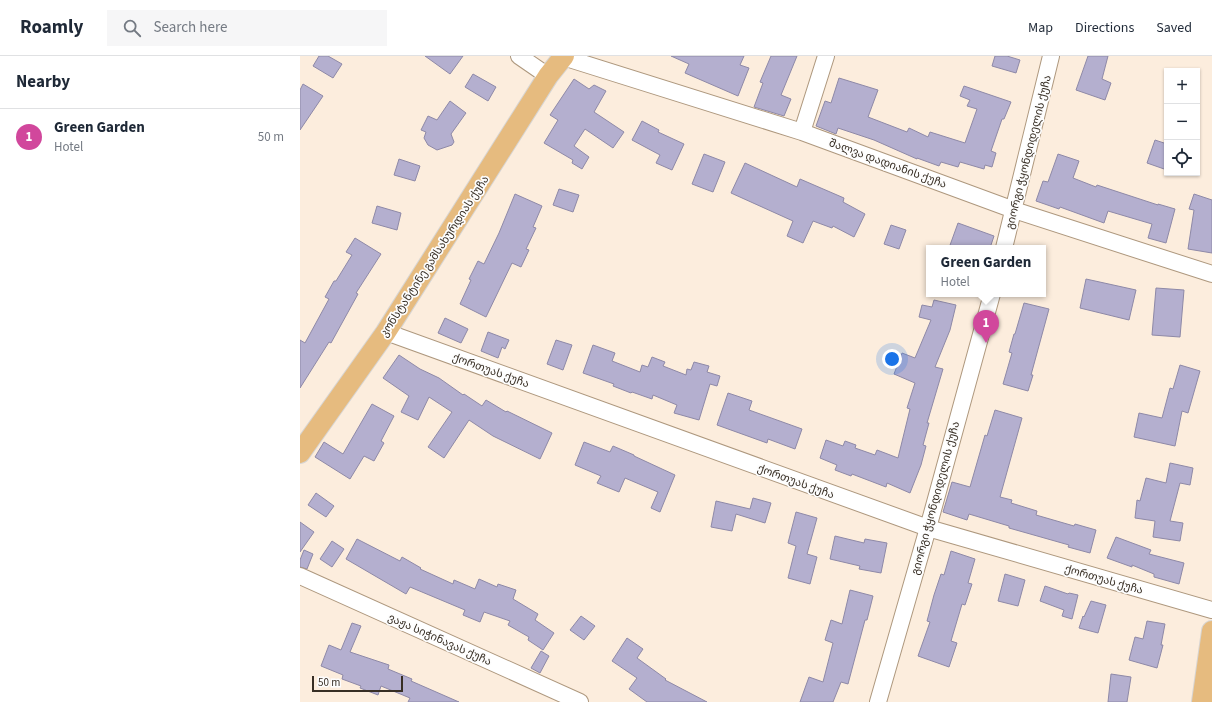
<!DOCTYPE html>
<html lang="en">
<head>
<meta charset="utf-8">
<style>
  :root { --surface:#fff; --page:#f6f6f7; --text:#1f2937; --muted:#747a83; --line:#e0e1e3; --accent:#1a73e8 }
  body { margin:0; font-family:"Source Sans 3","Noto Sans Georgian",sans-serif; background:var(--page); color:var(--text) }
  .controls { position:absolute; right:12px; top:12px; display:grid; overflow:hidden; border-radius:0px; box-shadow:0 1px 3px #0004 }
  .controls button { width:36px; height:36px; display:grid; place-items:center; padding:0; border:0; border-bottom:1px solid var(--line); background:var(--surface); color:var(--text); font:20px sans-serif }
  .scale { position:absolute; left:12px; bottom:10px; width:91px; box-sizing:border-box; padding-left:4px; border:2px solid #372e24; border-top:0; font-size:11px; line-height:14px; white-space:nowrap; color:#372e24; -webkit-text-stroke:3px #fdfdfd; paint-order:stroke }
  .you { position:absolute; left:592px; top:303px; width:14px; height:14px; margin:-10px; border:3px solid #fff; border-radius:50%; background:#1a73e8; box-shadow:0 0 0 6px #1a73e833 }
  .badge { display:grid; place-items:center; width:26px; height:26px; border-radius:50%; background:var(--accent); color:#fff; font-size:13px; font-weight:700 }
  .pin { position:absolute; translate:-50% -33px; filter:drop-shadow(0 1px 2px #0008) }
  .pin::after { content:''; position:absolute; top:21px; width:14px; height:12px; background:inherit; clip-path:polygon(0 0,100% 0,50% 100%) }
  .popup { position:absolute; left:626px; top:189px; width:120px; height:52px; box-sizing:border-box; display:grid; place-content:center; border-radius:0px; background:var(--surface); filter:drop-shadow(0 1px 3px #0005); font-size:13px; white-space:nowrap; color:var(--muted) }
  .popup b { font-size:15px; color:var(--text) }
  .popup::after { content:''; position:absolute; left:50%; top:100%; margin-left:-8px; border:8px solid transparent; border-top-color:var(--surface) }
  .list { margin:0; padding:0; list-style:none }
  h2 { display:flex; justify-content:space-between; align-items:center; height:52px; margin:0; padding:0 16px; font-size:17px }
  h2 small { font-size:13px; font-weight:400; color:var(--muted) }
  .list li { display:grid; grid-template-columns:26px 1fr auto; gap:12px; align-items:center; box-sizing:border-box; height:56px; padding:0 16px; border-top:1px solid var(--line) }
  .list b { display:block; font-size:15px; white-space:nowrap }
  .list p { margin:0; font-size:13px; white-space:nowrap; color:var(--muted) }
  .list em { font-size:13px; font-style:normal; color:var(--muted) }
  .icon { flex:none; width:22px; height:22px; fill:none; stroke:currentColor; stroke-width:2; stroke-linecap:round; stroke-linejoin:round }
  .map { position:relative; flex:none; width:912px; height:646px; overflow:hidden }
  header { display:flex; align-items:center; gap:24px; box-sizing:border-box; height:56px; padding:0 20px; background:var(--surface); border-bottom:1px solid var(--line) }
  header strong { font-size:19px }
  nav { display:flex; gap:22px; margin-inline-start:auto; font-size:14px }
  .search { width:280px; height:36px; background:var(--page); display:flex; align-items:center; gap:10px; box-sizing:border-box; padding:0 14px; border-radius:0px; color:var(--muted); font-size:15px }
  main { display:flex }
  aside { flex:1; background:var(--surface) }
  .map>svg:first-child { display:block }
  .building { fill:#b4afcf; stroke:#8e89a7 }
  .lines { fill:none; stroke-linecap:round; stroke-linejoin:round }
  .minor-casing { stroke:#ae987e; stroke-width:18 }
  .major-casing { stroke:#d7d5d3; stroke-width:22 }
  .minor { stroke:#fff; stroke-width:16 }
  .major { stroke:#e6bb7f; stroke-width:20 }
  .labels { text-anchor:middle; stroke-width:3.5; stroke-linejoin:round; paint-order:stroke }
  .street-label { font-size:11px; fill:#372e24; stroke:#fdfdfd }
</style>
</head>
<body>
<header>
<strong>Roamly</strong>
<div class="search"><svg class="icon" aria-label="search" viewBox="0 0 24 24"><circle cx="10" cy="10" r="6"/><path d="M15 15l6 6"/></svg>Search here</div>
<nav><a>Map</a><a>Directions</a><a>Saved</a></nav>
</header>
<main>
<aside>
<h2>Nearby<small></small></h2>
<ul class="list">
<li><span class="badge" style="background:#d1479c">1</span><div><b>Green Garden</b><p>Hotel</p></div><em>50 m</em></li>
</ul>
</aside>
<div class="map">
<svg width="912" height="646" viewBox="0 0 912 646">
  <rect width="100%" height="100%" fill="#fceddd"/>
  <path class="building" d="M19,0H28L42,8L33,22L13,10Z
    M125,0H163L150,18Z
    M371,0H444L440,9L449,12L438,40L385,17L389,8Z
    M471,0H497L481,39L491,43L484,60L454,51L463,27L460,26Z
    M695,0H707L720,4L716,17L692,10Z
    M788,0H808L802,23L811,27L805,44L776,34Z
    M173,18L196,31L188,45L165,31Z
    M539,22L578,34L568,61L607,76L609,72L628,81L630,76L665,87L677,53L667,50L670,44L660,40L664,30L711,46L704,63H702L691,95L696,97L692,111L685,109L684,113L660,106L658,111L641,106L639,110L617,102V103L574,84L538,72L536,78L516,70L525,45L531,47Z
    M274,23L289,33L294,29L306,35L294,56L324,76L313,92L285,73L274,90L289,101L282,113L272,107L273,104L244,87L258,64L250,59Z
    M3,28L23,40L0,74V34Z
    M150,45L166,57L151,78L154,86L152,89L137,94L128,89L124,82L126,76L121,74L128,60L137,64Z
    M342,65L359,74L358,76L384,88L372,114L356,107L360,99L332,84Z
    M855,84L867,88V114L847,107Z
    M404,98L425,106L413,136L392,128Z
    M758,98L779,105L773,122L796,131L797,129L858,149V148L875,153L866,187L848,182L852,168L808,155L804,167L760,151L759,153L736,145L743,125L748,126Z
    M99,103L120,110L115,125L94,119Z
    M445,107L497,131L500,123L544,142L543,146L565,158L554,181L533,170L532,172L513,165L503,187L487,180L493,165L431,137Z
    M259,133L279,139L273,156L253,149Z
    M215,138L242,150L233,171L236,172L226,193L229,194L221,211L212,207L186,261L160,248L171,224L169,223L178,205L184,208L199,177Z
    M894,138L912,144V197L888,193L894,154L889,153Z
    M77,150L101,157L97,174L72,167Z
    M658,167L694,180L690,192H649Z
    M591,169L606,174L599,193L584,188Z
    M55,182L81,198L56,237L58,238L31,287L29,286L0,332V284L5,287L29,243L25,241L34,225H36L52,199L46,196Z
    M786,223L836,234L829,264L780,252Z
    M856,232L884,234L880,281L852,279Z
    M634,244L656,249L650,274L635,311L643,313L627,367H629L623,389L626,390L621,409L610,437L587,427L586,431L552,418L551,420L535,414L537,409L520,402L526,384L543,390L545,385L556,389L555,392L575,399L577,394L598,402L610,353L607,352L615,327L594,318L602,297L615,302L631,264L619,261L622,249L632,251Z
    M724,247L749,253L731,319H733L728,335L703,328L712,297L709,296L714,278H715Z
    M145,262L168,273L161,287L138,277Z
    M188,276L209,284L205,293L202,291L198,302L181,295Z
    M256,284L272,289L263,314L247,308Z
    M293,289L315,297L312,305L340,316L342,309L348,311L352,301L365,306L363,310L386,319L387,313L391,314L394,306L409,310L407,316L420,320L417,330L410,328L399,364L374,357L377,349L353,339L352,343L332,336L331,337L313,330L314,328L283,317Z
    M99,299L120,313L139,322L163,339L164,338L182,350L186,344L206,356L207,355L252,377L240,403L193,380L169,364L144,402L128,391L152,356L129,341L118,364L101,356L109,340L83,322Z
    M880,309L900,315L888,357L882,355L875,390L834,381L839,357L862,362L870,332L873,333Z
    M428,337L452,345L449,354L502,373L495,393L468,383L467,387L417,369Z
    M72,348L94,360L81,385L84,387L74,405L64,400L50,423L15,401L24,386L43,398Z
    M695,354L722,362L700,441L712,444L711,447L737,455L736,459L774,470L775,468L796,474L790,497L768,491L769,489L709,472V470L669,458L667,464L643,456L652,426L670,431L685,379L687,380Z
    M284,386L310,396L313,390L334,399V400L375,419L360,456L351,452L358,436L325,422L319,436L297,427L301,420L275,409Z
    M870,407L893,412L890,429L880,427L870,465L883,467L880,485L853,481L855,465L835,462L837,444L840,445L846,422L866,427Z
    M16,437L34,450L26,461L8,449Z
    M453,442L471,447L465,467L436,458L432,475L411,471L416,445L450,453Z
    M496,456L517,462L507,498L517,501L510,528L488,522L496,490L488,487Z
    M0,466L14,476L0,496Z
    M535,480L564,487L565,483L587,487L581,517L559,513L560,510L530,503Z
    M816,481L851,494L849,498L884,507L879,528L854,521V518L832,509V511L807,502Z
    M57,483L100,505L102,501L121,512L120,513L153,528L154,524L175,533L179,523L197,531L198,528L216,534L213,543L238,558L235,564L254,577L243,594L228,584L229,581L208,569L210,565L184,556L180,566L163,559L165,554L110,531L106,538L46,503Z
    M32,485L44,493L32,511L20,503Z
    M4,494L13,498L7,513L0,511V504Z
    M651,495L675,503L668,527L672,528L665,549L662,548L651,585L657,587L649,611L618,600L630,566L627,565L634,539L641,518L644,519Z
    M705,518L725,524L718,550L698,545Z
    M745,530L768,538L769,537L778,539L772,563L762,560L764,554L740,545Z
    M550,534L573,540L567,564H565L548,628L541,626L533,646H500L509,621L523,626L533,587L525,584L531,564L542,568Z
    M791,545L806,549L798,577L779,572L783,560L784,561Z
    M281,560L295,570L284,584L270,574Z
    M847,565L865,568L861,589H863L857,612L829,604L835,581L843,583Z
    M52,567L61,570L50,596L89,609L88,613L112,623L111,625L159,646H108L110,642L81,630L78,639L60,632L61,630L42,623L43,619L21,610L29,589L41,594Z
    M327,582L343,593L337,602L366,623L365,624L407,646H347L329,633L337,622L312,605Z
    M241,595L249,600L240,617L231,612Z
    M811,618L831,621L827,646H808Z"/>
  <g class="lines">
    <defs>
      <path id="minor" d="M219,0L248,20
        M263,1L502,76L714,154L912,218
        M502,76L526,0
        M704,192L751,0
        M86,276L628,472L912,554
        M0,520L280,646
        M578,646L628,472L692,238"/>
      <path id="major" d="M0,397L86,276L248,20L264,0
        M902,646L912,575"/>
    </defs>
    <use href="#minor" class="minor-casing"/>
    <use href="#major" class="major-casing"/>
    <use href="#minor" class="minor"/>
    <use href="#major" class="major"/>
  </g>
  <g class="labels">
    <g class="street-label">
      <text transform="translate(728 96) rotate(-76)" y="4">გიორგი ჭყონდიდელის ქუჩა</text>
      <text transform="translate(588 107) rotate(20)" y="4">შალვა დადიანის ქუჩა</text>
      <text transform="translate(134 200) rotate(-57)" y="4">კონსტანტინე გამსახურდიას ქუჩა</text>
      <text transform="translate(191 314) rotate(20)" y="4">ქორთუას ქუჩა</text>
      <text transform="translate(496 425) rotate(20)" y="4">ქორთუას ქუჩა</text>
      <text transform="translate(635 442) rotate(-75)" y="4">გიორგი ჭყონდიდელის ქუჩა</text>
      <text transform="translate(804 523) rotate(16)" y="4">ქორთუას ქუჩა</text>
      <text transform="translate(140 583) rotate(24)" y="4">ვაჟა სიჭინავას ქუჩა</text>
    </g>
  </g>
</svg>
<div class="controls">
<button>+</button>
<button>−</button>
<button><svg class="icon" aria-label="locate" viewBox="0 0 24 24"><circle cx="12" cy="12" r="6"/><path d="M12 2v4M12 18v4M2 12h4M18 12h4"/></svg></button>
</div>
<div class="scale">50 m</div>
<div class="you"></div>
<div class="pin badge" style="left:686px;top:287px;background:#d1479c">1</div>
<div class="popup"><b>Green Garden</b>Hotel</div>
</div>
</main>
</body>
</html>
